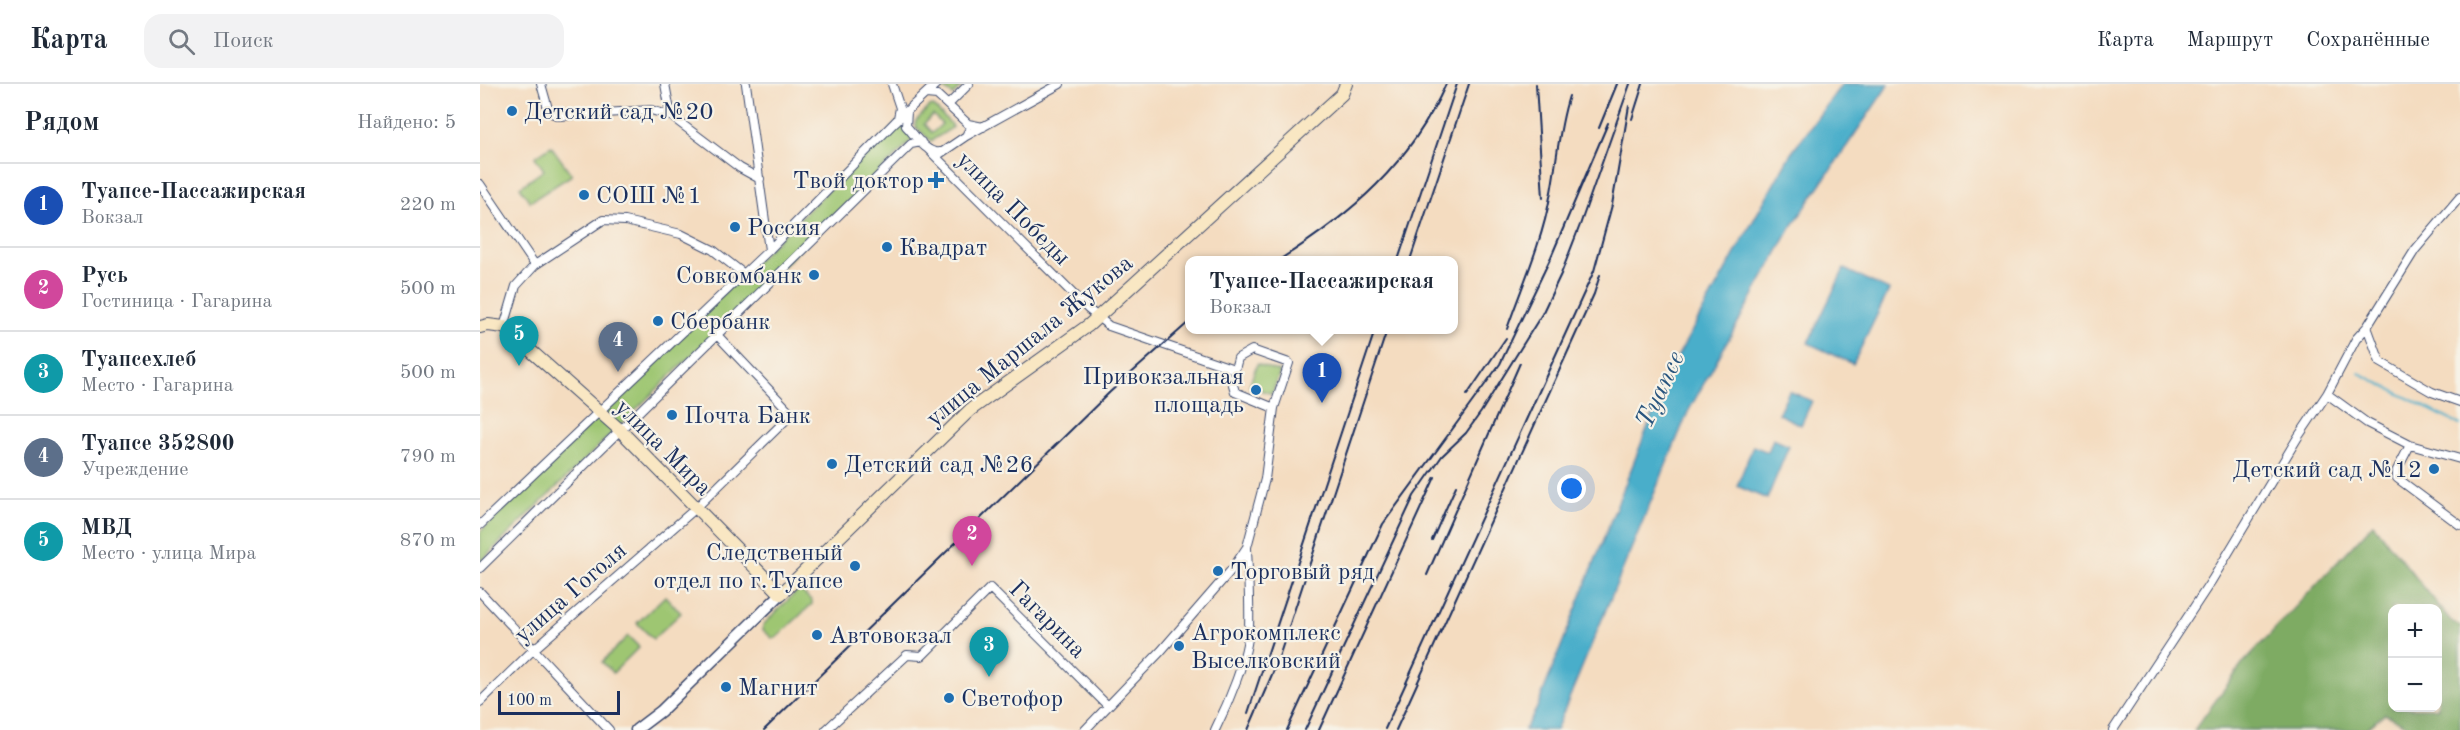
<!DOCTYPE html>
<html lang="ru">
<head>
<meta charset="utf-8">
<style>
  :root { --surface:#fff; --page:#f2f2f3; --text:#1f2937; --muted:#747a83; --line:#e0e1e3; --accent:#ea580c }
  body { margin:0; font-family:"Old Standard TT",serif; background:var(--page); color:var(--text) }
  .controls { position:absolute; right:18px; bottom:18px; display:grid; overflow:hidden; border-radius:12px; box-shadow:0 6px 24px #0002 }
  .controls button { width:54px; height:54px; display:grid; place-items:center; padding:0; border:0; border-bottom:2px solid var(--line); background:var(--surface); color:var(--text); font:30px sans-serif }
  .scale { position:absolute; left:18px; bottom:15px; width:122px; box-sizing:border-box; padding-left:6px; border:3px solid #1b2f5e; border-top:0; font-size:16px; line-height:21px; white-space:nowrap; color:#1b2f5e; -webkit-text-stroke:4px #f7f3e8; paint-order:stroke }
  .you { position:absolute; left:1092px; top:405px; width:21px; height:21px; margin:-15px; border:4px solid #fff; border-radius:50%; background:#1a73e8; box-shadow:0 0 0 9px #1a73e833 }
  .badge { display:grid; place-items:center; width:39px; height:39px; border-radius:50%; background:var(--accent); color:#fff; font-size:20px; font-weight:700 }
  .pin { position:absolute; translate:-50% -50px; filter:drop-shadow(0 2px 3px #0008) }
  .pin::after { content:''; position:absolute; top:32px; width:21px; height:18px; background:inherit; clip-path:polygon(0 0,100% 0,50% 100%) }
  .popup { position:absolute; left:705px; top:172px; width:273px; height:78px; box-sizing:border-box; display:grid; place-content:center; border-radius:12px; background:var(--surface); filter:drop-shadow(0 2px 4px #0005); font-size:20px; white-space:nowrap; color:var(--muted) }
  .popup b { font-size:22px; color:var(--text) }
  .popup::after { content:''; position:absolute; left:50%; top:100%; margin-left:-12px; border:12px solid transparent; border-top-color:var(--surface) }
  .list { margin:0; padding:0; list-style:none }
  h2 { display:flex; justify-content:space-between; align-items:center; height:78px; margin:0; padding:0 24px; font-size:26px }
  h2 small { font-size:20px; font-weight:400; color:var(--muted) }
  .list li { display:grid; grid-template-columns:39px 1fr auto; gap:18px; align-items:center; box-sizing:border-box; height:84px; padding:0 24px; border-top:2px solid var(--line) }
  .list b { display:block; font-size:22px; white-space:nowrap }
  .list p { margin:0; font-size:20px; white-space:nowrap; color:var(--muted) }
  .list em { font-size:20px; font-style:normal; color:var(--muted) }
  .icon { flex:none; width:33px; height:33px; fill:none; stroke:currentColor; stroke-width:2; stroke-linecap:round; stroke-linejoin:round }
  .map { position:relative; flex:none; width:1980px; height:646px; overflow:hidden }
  header { display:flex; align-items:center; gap:36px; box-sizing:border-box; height:84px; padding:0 30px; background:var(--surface); border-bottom:2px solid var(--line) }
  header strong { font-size:28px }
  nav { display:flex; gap:33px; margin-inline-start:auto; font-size:21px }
  .search { width:420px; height:54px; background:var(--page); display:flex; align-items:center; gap:15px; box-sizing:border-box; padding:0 21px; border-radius:18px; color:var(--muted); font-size:22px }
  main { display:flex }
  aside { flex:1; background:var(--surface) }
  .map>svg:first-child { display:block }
  .green { fill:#9ec672; stroke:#5c7a68; stroke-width:1.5; fill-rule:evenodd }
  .forest { fill:#7eab64; stroke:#4c6d61; stroke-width:1.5; fill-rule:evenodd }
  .water { fill:#4aaeca; stroke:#326e94; stroke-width:1.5 }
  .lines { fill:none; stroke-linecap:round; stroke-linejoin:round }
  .stream { stroke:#4aaeca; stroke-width:2 }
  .minor-casing { stroke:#3c496d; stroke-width:10 }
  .tertiary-casing { stroke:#3c496d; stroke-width:13 }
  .secondary-casing { stroke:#3c496d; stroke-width:14 }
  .minor { stroke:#fff; stroke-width:8 }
  .tertiary { stroke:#fff; stroke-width:10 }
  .secondary { stroke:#f9e7c3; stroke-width:12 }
  .rail { stroke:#1b2f5e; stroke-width:2 }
  .poi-dot { fill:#1f6fb2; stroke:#f7f3e8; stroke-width:2 }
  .labels { text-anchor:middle; stroke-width:4.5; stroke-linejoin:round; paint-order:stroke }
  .poi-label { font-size:24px; fill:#1b2f5e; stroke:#f7f3e8; text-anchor:start }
  .street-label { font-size:24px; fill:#1b2f5e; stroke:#f7f3e8 }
  .water-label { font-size:26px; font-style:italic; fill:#29557e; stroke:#f7f3e8 }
</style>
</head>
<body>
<header>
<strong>Карта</strong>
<div class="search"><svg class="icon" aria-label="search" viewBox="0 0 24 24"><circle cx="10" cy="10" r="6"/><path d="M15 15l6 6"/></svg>Поиск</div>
<nav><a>Карта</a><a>Маршрут</a><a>Сохранённые</a></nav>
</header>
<main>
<aside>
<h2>Рядом<small>Найдено: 5</small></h2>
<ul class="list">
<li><span class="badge" style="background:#1a4fb4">1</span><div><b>Туапсе-Пассажирская</b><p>Вокзал</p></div><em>220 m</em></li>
<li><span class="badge" style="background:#d1479c">2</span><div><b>Русь</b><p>Гостиница · Гагарина</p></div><em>500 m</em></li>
<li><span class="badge" style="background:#0f9aa8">3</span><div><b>Туапсехлеб</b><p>Место · Гагарина</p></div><em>500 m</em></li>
<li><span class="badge" style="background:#5c6f8a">4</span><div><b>Туапсе 352800</b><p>Учреждение</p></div><em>790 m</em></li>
<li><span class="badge" style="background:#0f9aa8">5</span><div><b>МВД</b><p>Место · улица Мира</p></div><em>870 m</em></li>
</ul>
</aside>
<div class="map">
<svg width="1980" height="646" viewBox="0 0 1980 646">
  <rect width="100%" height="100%" fill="#f7f3e8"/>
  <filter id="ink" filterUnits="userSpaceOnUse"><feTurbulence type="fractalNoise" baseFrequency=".0167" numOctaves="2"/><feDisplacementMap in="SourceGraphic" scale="12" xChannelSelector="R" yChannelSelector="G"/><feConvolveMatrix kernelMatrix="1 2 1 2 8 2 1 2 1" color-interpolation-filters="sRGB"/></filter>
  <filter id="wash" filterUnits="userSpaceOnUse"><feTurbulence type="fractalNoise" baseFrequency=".008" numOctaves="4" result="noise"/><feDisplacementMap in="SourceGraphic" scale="24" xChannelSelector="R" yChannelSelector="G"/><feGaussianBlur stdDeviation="1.35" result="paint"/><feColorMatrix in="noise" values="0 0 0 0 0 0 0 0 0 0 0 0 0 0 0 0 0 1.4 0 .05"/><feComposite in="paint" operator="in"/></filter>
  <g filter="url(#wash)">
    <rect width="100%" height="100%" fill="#f4dcc0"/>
    <path class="green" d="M461,0H484L473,11L461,3Z
      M453,22L471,40L472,44L451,57L436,43L435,38L449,23ZM453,31L462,40L452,49L444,40Z
      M418,38L433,55L0,478V448Z
      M71,62L92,91L50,118L40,103L64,86L55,73Z
      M777,280L800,288L792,310L769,302Z
      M319,505L332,517V520L296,554H292L283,546V541Z
      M185,512L201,529L173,555L157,539Z
      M148,552L159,563L133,589L122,578Z"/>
    <path class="forest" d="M1893,440L1971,537L1980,542V646H1934L1905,630L1884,646H1714L1764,578ZM1912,524H1958V624H1912Z"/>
    <path class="water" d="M1362,0H1409L1311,144L1208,328L1076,646H1044L1056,626L1191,284L1310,71Z
      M1364,185L1409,206L1373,280L1328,259Z
      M1309,307L1332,317L1321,341L1298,330Z
      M1293,355L1309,362L1287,415L1257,402L1273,362L1288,368Z"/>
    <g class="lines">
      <path class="stream" d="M1879,289L1980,341"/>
    </g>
  </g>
  <g filter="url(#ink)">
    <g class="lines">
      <defs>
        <path id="minor" d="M61,0L69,28L79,32L171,26L191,32
          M185,0L191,32L260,84L280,95
          M266,0L289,166
          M412,0L420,24L418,34
          M446,10L457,11L488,40L503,43
          M468,21L489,0
          M427,28L426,42C435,51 446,70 460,68
          M486,52L580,0
          M448,65L608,225L629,242L754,285
          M458,71L486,52L488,48
          M0,100L55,181
          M24,243L36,202L55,181L123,136L145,137L201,150L233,166L264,190
          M1887,243L1900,278L1952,308L1980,318
          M1847,310L1887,339L1930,361L1980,375
          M1930,361L1917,386V394L1980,441
          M0,441L289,166L415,38L456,0
          M0,484L431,60L441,58
          M0,508L129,646
          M0,618L53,566L215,425L312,330L238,252
          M346,646L427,571L442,572L510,504L628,622
          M605,646L681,567L753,484L767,463L785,395L794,324L809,279L772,266L758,274L752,297L755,308L794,324
          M735,646C748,620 768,573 769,544C770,517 768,490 767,464
          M1633,646L1732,496L1818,353L1847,310L1876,255L1887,243L1935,166L1980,113"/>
        <path id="tertiary" d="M156,646L181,627L301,510"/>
        <path id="secondary" d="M0,243L8,241L24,243L140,346L301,510L490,326L609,241L862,10L866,0"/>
      </defs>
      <use href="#minor" class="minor-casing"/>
      <use href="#tertiary" class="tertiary-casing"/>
      <use href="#secondary" class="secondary-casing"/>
      <use href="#minor" class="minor"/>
      <use href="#tertiary" class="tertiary"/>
      <use href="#secondary" class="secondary"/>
      <path class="rail" d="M1056,0L1063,114
        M1152,35L1163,0
        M1119,44L1137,0
        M799,176C872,130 930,80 966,0
        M918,176L977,0
        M930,176L989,0
        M1027,245C1042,202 1062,158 1070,113C1077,79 1078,46 1089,12
        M987,311L1026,254
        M952,456L976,402
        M947,491L1040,279
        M768,629L895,246
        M905,645L1114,187L1132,121L1149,22
        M284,646L630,308L710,237
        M768,646L797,579L907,246
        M807,646L903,440L1020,280L1071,173L1128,39
        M825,646L934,412L962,372L986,349L1001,328L1062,230L1081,190L1100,141L1150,0
        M839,646L955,393
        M916,646L1114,210L1120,191"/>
    </g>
  </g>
  <g class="poi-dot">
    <circle cx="32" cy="27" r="6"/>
    <path d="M453 87h6v6h6v6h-6v6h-6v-6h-6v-6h6z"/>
    <circle cx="104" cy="111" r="6"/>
    <circle cx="255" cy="143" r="6"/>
    <circle cx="407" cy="163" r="6"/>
    <circle cx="334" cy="191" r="6"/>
    <circle cx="178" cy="237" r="6"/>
    <circle cx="776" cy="306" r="6"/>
    <circle cx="192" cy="331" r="6"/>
    <circle cx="352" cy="380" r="6"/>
    <circle cx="1954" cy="385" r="6"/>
    <circle cx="375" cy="482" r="6"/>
    <circle cx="738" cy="487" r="6"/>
    <circle cx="337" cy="551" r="6"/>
    <circle cx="699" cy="562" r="6"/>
    <circle cx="246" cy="603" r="6"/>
    <circle cx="469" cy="614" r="6"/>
  </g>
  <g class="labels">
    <g class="poi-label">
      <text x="44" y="35">Детский сад №20</text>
      <text x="444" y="104" text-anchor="end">Твой доктор</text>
      <text x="116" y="119">СОШ №1</text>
      <text x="267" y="151">Россия</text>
      <text x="419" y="171">Квадрат</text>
      <text x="322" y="199" text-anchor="end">Совкомбанк</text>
      <text x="190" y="245">Сбербанк</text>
      <text x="764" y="300" text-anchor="end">Привокзальная<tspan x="764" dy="28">площадь</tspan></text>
      <text x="204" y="339">Почта Банк</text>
      <text x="364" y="388">Детский сад №26</text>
      <text x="1942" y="393" text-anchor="end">Детский сад №12</text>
      <text x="363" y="476" text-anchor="end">Следственый<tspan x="363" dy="28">отдел по г.Туапсе</tspan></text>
      <text x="750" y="495">Торговый ряд</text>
      <text x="711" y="556">Агрокомплекс<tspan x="711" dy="28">Выселковский</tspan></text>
      <text x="349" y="559">Автовокзал</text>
      <text x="258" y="611">Магнит</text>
      <text x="481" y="622">Светофор</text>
    </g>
    <g class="street-label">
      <text transform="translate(534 124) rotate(45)" y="8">улица Победы</text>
      <text transform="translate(549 256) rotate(-39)" y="8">улица Маршала Жукова</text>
      <text transform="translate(184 363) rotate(45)" y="8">улица Мира</text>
      <text transform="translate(90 508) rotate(-41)" y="8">улица Гоголя</text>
      <text transform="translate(568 535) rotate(45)" y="8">Гагарина</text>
    </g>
    <g class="water-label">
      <text transform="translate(1179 305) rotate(-65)" y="9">Туапсе</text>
    </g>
  </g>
</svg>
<div class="controls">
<button>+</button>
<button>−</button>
</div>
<div class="scale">100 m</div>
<div class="you"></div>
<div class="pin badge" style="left:842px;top:319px;background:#1a4fb4">1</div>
<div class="popup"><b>Туапсе-Пассажирская</b>Вокзал</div>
<div class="pin badge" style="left:492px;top:482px;background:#d1479c">2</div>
<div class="pin badge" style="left:509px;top:593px;background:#0f9aa8">3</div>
<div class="pin badge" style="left:138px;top:288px;background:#5c6f8a">4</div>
<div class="pin badge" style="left:39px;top:282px;background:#0f9aa8">5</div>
</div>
</main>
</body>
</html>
